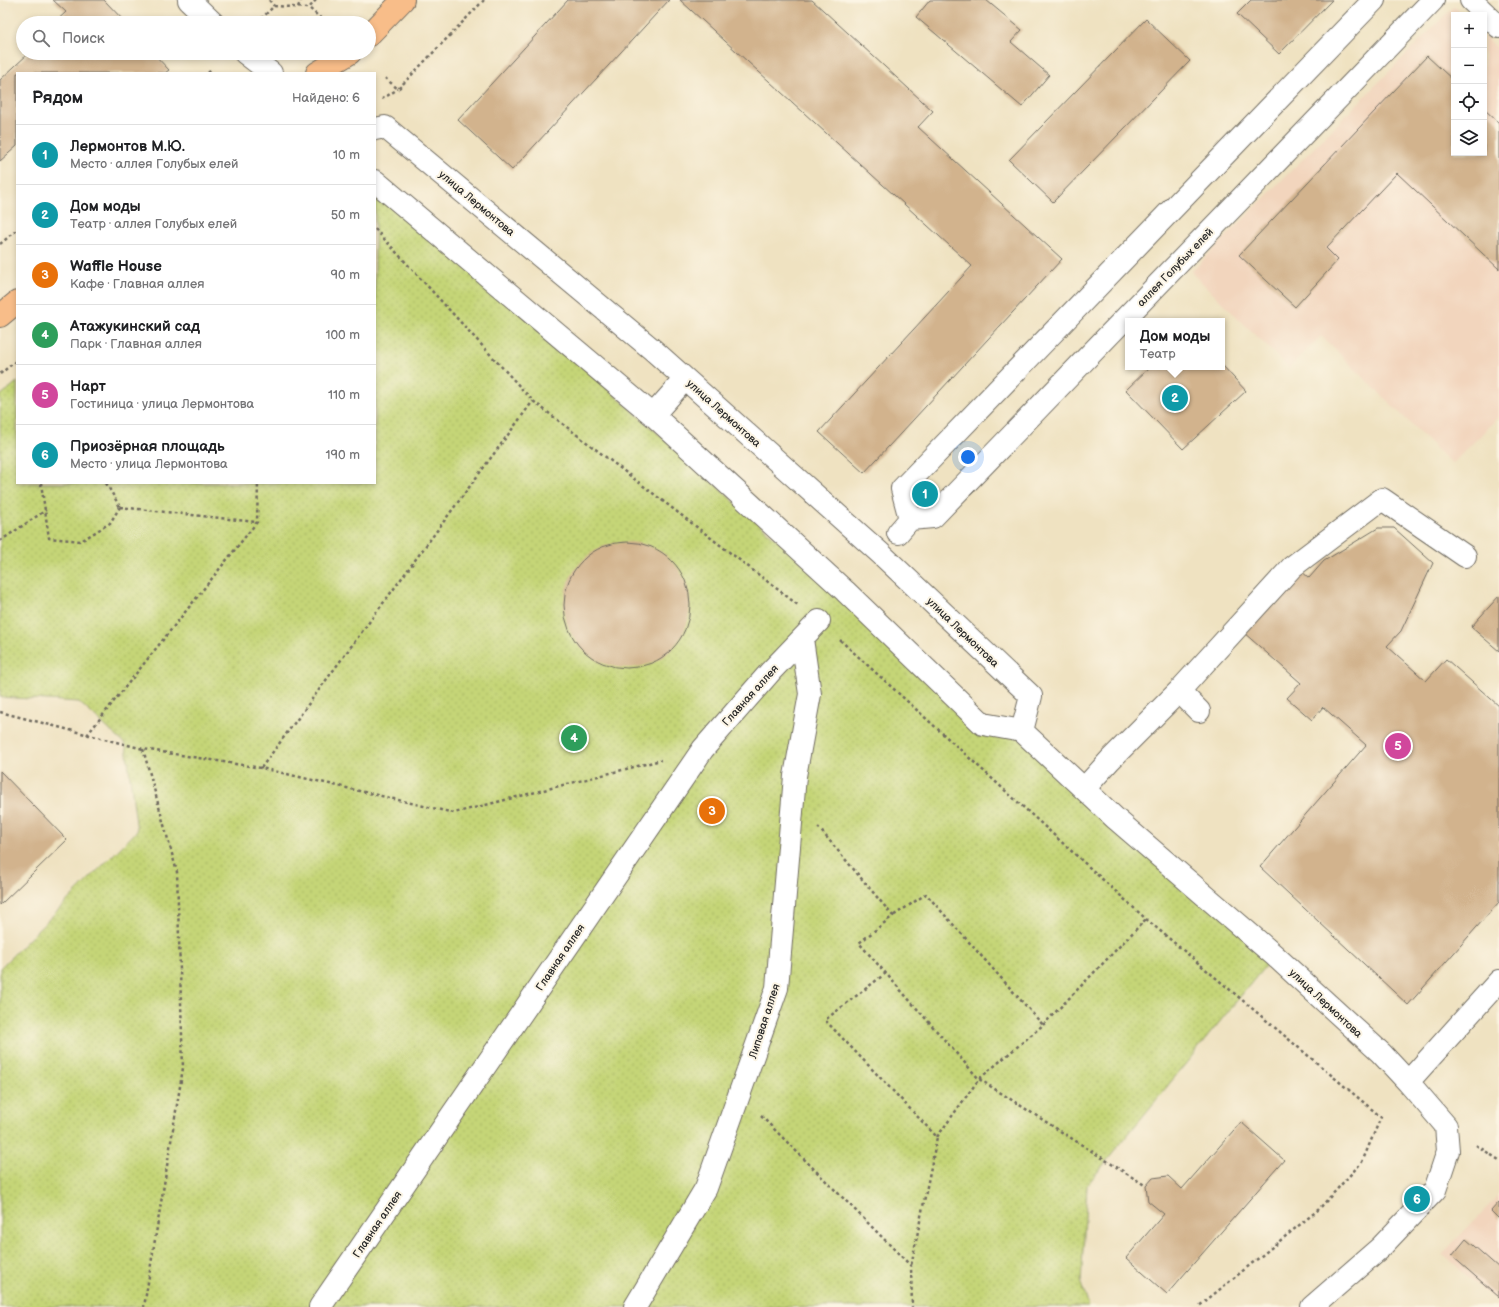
<!DOCTYPE html>
<html lang="ru">
<head>
<meta charset="utf-8">
<style>
  :root { --surface:#fff; --page:#f6f6f6; --text:#202124; --muted:#757577; --line:#e0e0e0; --accent:#ea580c }
  body { margin:0; font-family:"Balsamiq Sans",sans-serif; background:var(--page); color:var(--text) }
  .controls { position:absolute; right:12px; top:12px; display:grid; overflow:hidden; border-radius:0px; box-shadow:0 2px 6px #0003 }
  .controls button { width:36px; height:36px; display:grid; place-items:center; padding:0; border:0; border-bottom:1px solid var(--line); background:var(--surface); color:var(--text); font:20px sans-serif }
  .you { position:absolute; left:968px; top:457px; width:14px; height:14px; margin:-10px; border:3px solid #fff; border-radius:50%; background:#1a73e8; box-shadow:0 0 0 6px #1a73e833 }
  .badge { display:grid; place-items:center; width:26px; height:26px; border-radius:50%; background:var(--accent); color:#fff; font-size:13px; font-weight:700 }
  .pin { position:absolute; translate:-50% -50%; border:2px solid #fff; box-shadow:0 1px 4px #0006 }
  .popup { position:absolute; left:1125px; top:318px; width:100px; height:52px; box-sizing:border-box; display:grid; place-content:center; border-radius:0px; background:var(--surface); filter:drop-shadow(0 1px 3px #0005); font-size:13px; white-space:nowrap; color:var(--muted) }
  .popup b { font-size:15px; color:var(--text) }
  .popup::after { content:''; position:absolute; left:50%; top:100%; margin-left:-8px; border:8px solid transparent; border-top-color:var(--surface) }
  .list { margin:0; padding:0; list-style:none }
  h2 { display:flex; justify-content:space-between; align-items:center; height:52px; margin:0; padding:0 16px; font-size:17px }
  h2 small { font-size:13px; font-weight:400; color:var(--muted) }
  .list li { display:grid; grid-template-columns:26px 1fr auto; gap:12px; align-items:center; box-sizing:border-box; height:60px; padding:0 16px; border-top:1px solid var(--line) }
  .list b { display:block; font-size:15px; white-space:nowrap }
  .list p { margin:0; font-size:13px; white-space:nowrap; color:var(--muted) }
  .list em { font-size:13px; font-style:normal; color:var(--muted) }
  .icon { flex:none; width:22px; height:22px; fill:none; stroke:currentColor; stroke-width:2; stroke-linecap:round; stroke-linejoin:round }
  .map { position:relative; flex:none; width:1499px; height:1307px; overflow:hidden }
  .search { position:absolute; background:var(--surface); box-shadow:0 2px 6px #0003; left:16px; top:16px; width:360px; height:44px; display:flex; align-items:center; gap:10px; box-sizing:border-box; padding:0 14px; border-radius:22px; color:var(--muted); font-size:15px }
  .panel { position:absolute; background:var(--surface); box-shadow:0 2px 6px #0003; left:16px; top:72px; width:360px; height:412px; border-radius:0px }
  .map>svg:first-child { display:block }
  .built { fill:#f2d5bd }
  .park { fill:url(#park-dots); stroke:#788051 }
  .building { fill:#d2b38d }
  .lines { fill:none; stroke-linecap:round; stroke-linejoin:round }
  .minor-casing { stroke:#706b60; stroke-width:24 }
  .major-casing { stroke:#706b60; stroke-width:24 }
  .path { stroke:#706b60; stroke-width:2.5; stroke-dasharray:3 3; stroke-linecap:butt }
  .minor { stroke:#fff; stroke-width:22 }
  .major { stroke:#f8bd89; stroke-width:22 }
  .labels { text-anchor:middle; stroke-width:4; stroke-linejoin:round; paint-order:stroke }
  .street-label { font-size:11px; fill:#2b2b2b; stroke:#fcf5e5 }
</style>
</head>
<body>
<div class="map">
<svg width="1499" height="1307" viewBox="0 0 1499 1307">
  <defs>
    <pattern id="park-dots" width="8" height="8" patternUnits="userSpaceOnUse"><rect width="8" height="8" fill="#c5d577"/><path d="M2 2h.1M6 6h.1" fill="none" stroke="#a9b767" stroke-width="1.8" stroke-linecap="round"/></pattern>
  </defs>
  <rect width="100%" height="100%" fill="#fcf5e5"/>
  <filter id="ink" filterUnits="userSpaceOnUse"><feTurbulence type="fractalNoise" baseFrequency=".025" numOctaves="2"/><feDisplacementMap in="SourceGraphic" scale="8" xChannelSelector="R" yChannelSelector="G"/><feConvolveMatrix kernelMatrix="1 2 1 2 8 2 1 2 1" color-interpolation-filters="sRGB"/></filter>
  <filter id="wash" filterUnits="userSpaceOnUse"><feTurbulence type="fractalNoise" baseFrequency=".012" numOctaves="4" result="noise"/><feDisplacementMap in="SourceGraphic" scale="16" xChannelSelector="R" yChannelSelector="G"/><feGaussianBlur stdDeviation="0.9" result="paint"/><feColorMatrix in="noise" values="0 0 0 0 0 0 0 0 0 0 0 0 0 0 0 0 0 1.4 0 .05"/><feComposite in="paint" operator="in"/></filter>
  <g filter="url(#wash)">
    <rect width="100%" height="100%" fill="#efe2c1"/>
    <path class="built" d="M1454,6L1463,15H1454V153H1484V35L1499,50V417L1452,464L1321,336L1289,368L1191,272Z
      M1499,1195V1304L1442,1254Z"/>
    <path class="park" d="M375,181L983,724L1022,731L1274,955L1087,1185L1081,1283L1089,1307H0V968L137,831L126,745L79,702L0,697V396L17,382V483H375Z"/>
    <g id="blocks">
      <path class="building" d="M53,0H104L126,23H54L66,12Z
        M568,0H669L512,170L458,120Z
        M680,0H812L933,111L918,127L1062,259L864,473L819,432L972,266Z
        M930,0H986L1022,30L1011,42L1049,75L1022,107L916,17Z
        M1251,0H1332L1279,54L1237,14Z
        M1146,19L1190,61L1053,202L1009,160Z
        M29,53H153L169,70L165,73H17V146L0,161V80Z
        M1427,56L1454,81V153H1484V109L1499,123V269L1397,173L1326,248L1338,260L1295,307L1239,255Z
        M1222,365L1246,391L1183,449L1126,390L1150,367H1222Z
        M1378,528H1394L1433,563L1401,631L1387,646L1426,681L1446,659L1499,706V902L1408,1005L1260,867L1366,745L1323,707L1312,720L1287,698L1301,683L1243,632L1299,569L1309,578L1324,561Z
        M564 605a63 63 0 1 1 126 0a63 63 0 1 1-126 0Z
        M1499,596V651L1471,627Z
        M0,771L67,840L0,905Z
        M1241,1122L1284,1160L1167,1294L1126,1258L1164,1214L1148,1201L1146,1186L1153,1178L1168,1176L1182,1189Z
        M1499,1202V1219L1491,1211Z
        M1466,1239L1499,1268V1297L1452,1256Z"/>
    </g>
  </g>
  <g filter="url(#ink)">
    <use href="#blocks" fill-opacity="0" stroke="#706b60" stroke-width="1"/>
    <g class="lines">
      <defs>
        <path id="minor" d="M189,0L213,23
          M1471,0L1499,27
          M245,53L271,73
          M375,129L385,127L653,350L880,553L1031,696L1022,731
          M375,181L653,415L845,591L983,724L1022,731L1116,819L1274,955L1381,1053L1408,1082L1446,1126L1448,1151L1435,1190L1381,1247L1312,1307
          M653,415L685,379
          M910,519L902,489L1374,0
          M898,533L910,519L933,517L1433,0
          M1179,691L1199,711
          M1084,789L1110,760L1179,691L1292,567L1382,499L1465,556
          M1408,1082L1499,981
          M320,1307L703,749L771,671L819,621
          M635,1307L706,1188L777,988L795,776L810,694L802,639"/>
        <path id="major" d="M369,35L403,0
          M317,73L350,53
          M0,316L17,302"/>
      </defs>
      <use href="#minor" class="minor-casing"/>
      <use href="#major" class="major-casing"/>
      <path class="path" d="M269,0L274,6
        M316,0L309,8L325,22
        M298,7L301,0
        M257,23L274,6L309,8
        M208,73L212,69
        M385,78L398,89L484,0
        M382,99L398,89
        M375,229L533,401L798,605
        M0,244L17,230
        M0,374L17,360
        M41,483L49,538L81,541L110,523L120,507
        M106,483L120,507
        M120,507L256,522
        M0,541L46,510
        M840,640L1146,919L1381,1117L1362,1162L1318,1210L1198,1307
        M0,712L143,749L261,768L454,813L661,760
        M87,735L257,522L258,483
        M143,749L177,872L183,1068L144,1307
        M261,768L533,401
        M818,827L893,916L859,943L979,1079L1043,1025L926,894L893,916
        M886,973L825,1020L937,1137L911,1266
        M1043,1025L1146,919
        M761,1116L911,1266L912,1307
        M937,1137L979,1079L1146,1186
        M1476,1145L1499,1160"/>
      <use href="#minor" class="minor"/>
      <use href="#major" class="major"/>
    </g>
  </g>
  <g class="labels">
    <g class="street-label">
      <text transform="translate(477 203) rotate(40)" y="4">улица Лермонтова</text>
      <text transform="translate(1175 267) rotate(-46)" y="4">аллея Голубых елей</text>
      <text transform="translate(724 413) rotate(42)" y="4">улица Лермонтова</text>
      <text transform="translate(963 632) rotate(44)" y="4">улица Лермонтова</text>
      <text transform="translate(750 695) rotate(-48)" y="4">Главная аллея</text>
      <text transform="translate(560 957) rotate(-56)" y="4">Главная аллея</text>
      <text transform="translate(1326 1003) rotate(43)" y="4">улица Лермонтова</text>
      <text transform="translate(764 1021) rotate(-72)" y="4">Липовая аллея</text>
      <text transform="translate(377 1224) rotate(-56)" y="4">Главная аллея</text>
    </g>
  </g>
</svg>
<div class="controls">
<button>+</button>
<button>−</button>
<button><svg class="icon" aria-label="locate" viewBox="0 0 24 24"><circle cx="12" cy="12" r="6"/><path d="M12 2v4M12 18v4M2 12h4M18 12h4"/></svg></button>
<button><svg class="icon" aria-label="layers" viewBox="0 0 24 24"><path d="M12 4l9 5-9 5-9-5zM3 14l9 5 9-5"/></svg></button>
</div>
<div class="you"></div>
<div class="pin badge" style="left:925px;top:494px;background:#0f9aa8">1</div>
<div class="pin badge" style="left:1175px;top:398px;background:#0f9aa8">2</div>
<div class="popup"><b>Дом моды</b>Театр</div>
<div class="pin badge" style="left:712px;top:811px;background:#e8710a">3</div>
<div class="pin badge" style="left:574px;top:738px;background:#2e9e5b">4</div>
<div class="pin badge" style="left:1398px;top:746px;background:#d1479c">5</div>
<div class="pin badge" style="left:1417px;top:1199px;background:#0f9aa8">6</div>
<div class="search"><svg class="icon" aria-label="search" viewBox="0 0 24 24"><circle cx="10" cy="10" r="6"/><path d="M15 15l6 6"/></svg>Поиск</div>
<section class="panel">
<h2>Рядом<small>Найдено: 6</small></h2>
<ul class="list">
<li><span class="badge" style="background:#0f9aa8">1</span><div><b>Лермонтов М.Ю.</b><p>Место · аллея Голубых елей</p></div><em>10 m</em></li>
<li><span class="badge" style="background:#0f9aa8">2</span><div><b>Дом моды</b><p>Театр · аллея Голубых елей</p></div><em>50 m</em></li>
<li><span class="badge" style="background:#e8710a">3</span><div><b>Waffle House</b><p>Кафе · Главная аллея</p></div><em>90 m</em></li>
<li><span class="badge" style="background:#2e9e5b">4</span><div><b>Атажукинский сад</b><p>Парк · Главная аллея</p></div><em>100 m</em></li>
<li><span class="badge" style="background:#d1479c">5</span><div><b>Нарт</b><p>Гостиница · улица Лермонтова</p></div><em>110 m</em></li>
<li><span class="badge" style="background:#0f9aa8">6</span><div><b>Приозёрная площадь</b><p>Место · улица Лермонтова</p></div><em>190 m</em></li>
</ul>
</section>
</div>
</body>
</html>
